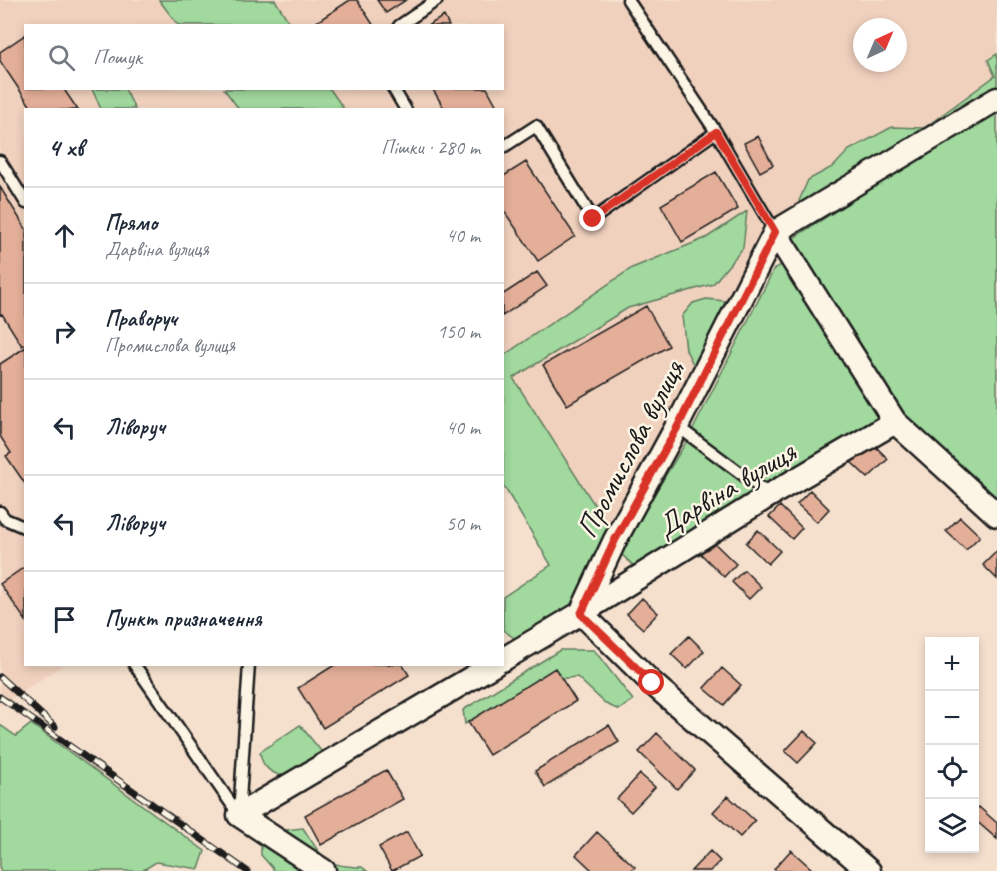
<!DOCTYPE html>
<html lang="uk">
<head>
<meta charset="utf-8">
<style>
  :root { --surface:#fff; --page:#f6f6f7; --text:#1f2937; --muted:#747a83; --line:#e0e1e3 }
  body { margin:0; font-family:Caveat,sans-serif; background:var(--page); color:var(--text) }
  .controls { position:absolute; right:18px; bottom:18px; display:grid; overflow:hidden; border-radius:0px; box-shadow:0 3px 9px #0003 }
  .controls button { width:54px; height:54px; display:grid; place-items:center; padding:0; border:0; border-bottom:2px solid var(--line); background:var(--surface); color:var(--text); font:30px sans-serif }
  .compass { position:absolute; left:853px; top:18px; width:54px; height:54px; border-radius:50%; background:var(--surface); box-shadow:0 3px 9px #0003; rotate:44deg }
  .stop { position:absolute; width:18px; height:18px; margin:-14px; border:4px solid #d93025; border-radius:50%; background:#fff }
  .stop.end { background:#d93025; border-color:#fff; box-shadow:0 2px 6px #0008 }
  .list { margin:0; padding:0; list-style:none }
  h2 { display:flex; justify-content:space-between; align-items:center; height:78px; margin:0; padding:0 24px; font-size:26px }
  h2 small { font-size:20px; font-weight:400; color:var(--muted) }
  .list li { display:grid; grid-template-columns:39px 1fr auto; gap:18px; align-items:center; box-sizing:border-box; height:96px; padding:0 24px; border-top:2px solid var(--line) }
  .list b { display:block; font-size:22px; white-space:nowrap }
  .list p { margin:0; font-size:20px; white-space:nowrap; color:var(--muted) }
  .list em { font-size:20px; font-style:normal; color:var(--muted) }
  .icon { flex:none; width:33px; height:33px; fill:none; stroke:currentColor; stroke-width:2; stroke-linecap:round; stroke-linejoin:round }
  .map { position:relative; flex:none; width:997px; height:871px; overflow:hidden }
  .search { position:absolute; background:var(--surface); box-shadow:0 3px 9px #0003; left:24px; top:24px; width:480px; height:66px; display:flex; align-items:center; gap:15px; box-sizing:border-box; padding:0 21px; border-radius:0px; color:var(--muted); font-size:22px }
  .panel { position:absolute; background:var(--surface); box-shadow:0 3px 9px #0003; left:24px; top:108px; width:480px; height:558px; border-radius:0px }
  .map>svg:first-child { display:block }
  .built { fill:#f0d1be; fill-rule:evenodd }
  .green { fill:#a1d99e; stroke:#5e7a5d; stroke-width:1.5 }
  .building { fill:#e4af99; stroke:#1c1c1c; stroke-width:1.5 }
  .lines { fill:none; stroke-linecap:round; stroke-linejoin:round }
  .service-casing { stroke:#1c1c1c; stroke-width:15 }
  .minor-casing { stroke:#1c1c1c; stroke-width:27 }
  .service { stroke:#fcf5e5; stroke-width:10 }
  .minor { stroke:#fcf5e5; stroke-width:22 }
  .rail-casing { stroke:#1c1c1c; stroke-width:7 }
  .rail { stroke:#fcf5e5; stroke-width:4.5; stroke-dasharray:14; stroke-linecap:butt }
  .route { stroke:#d93025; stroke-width:8 }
  .labels { text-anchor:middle; stroke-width:5; stroke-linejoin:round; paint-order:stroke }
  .street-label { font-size:30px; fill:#1c1c1c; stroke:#fcf5e5 }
</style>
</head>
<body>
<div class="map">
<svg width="997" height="871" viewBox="0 0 997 871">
  <rect width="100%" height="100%" fill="#f5e0ce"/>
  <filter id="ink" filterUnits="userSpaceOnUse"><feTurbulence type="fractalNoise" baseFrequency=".0167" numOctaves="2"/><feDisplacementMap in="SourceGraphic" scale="12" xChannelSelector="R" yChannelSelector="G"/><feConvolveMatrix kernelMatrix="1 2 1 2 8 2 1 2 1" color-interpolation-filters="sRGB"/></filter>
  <g filter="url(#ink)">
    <path class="built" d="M0,0H159L178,25L26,26V88L224,89L239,109L26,110V664L63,665L0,706Z
      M275,0H997V79L766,231L615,540L503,361L502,110L344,109L330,89L502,88V26L291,25ZM862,27H898V63H862Z"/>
    <path class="green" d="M159,0H275L291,25H178Z
      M997,54V98L897,172L997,110V506L899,420L790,240L859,196L806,225L799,201L808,180L834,166L849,150L892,127L924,128L995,76L988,60Z
      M92,89H125L135,109H101Z
      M224,89H330L344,109H239Z
      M747,211L743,248L713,284L628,308L513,378L610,529L581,613L517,640L503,630V597L551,565L503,485V356L632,268L706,238Z
      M786,262L880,419L634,566L619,552L688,439L774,269Z
      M706,299L725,301L730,307L697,372L686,350L682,316L693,303Z
      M560,650H594L633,700L619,710L606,704L577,677L545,680L465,724L463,710Z
      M31,724L205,851L199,869L156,862L142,871H0V725L16,736Z
      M300,725L326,757L289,779C273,773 262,770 260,752Z
      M303,828C323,858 324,867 362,867L367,871H275L261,855V843L276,831Z"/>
    <path class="building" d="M350,0H357L374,26H317L315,23Z
      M377,0H406L386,13Z
      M444,16L449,26H427Z
      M25,35L26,88H63L78,110H33L0,61V52Z
      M432,88H487L499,110H445Z
      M758,136L773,165L760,172L744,143Z
      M526,162L575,236L538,261L502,208V177Z
      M716,172L738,209L682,242L661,205Z
      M0,187L26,229V344L22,346L2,314L0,315Z
      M537,272L547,286L502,316V295Z
      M646,306L669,346L567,405L543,365Z
      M26,347V485L6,456L11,453L0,436V364Z
      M871,442L888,459L868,478L851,462Z
      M810,490L829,509L817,522L797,504Z
      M780,506L802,528L792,539L769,517Z
      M960,517L980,536L966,550L946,531Z
      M758,530L780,551L768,564L746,543Z
      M708,537L736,564L724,577L696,549Z
      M997,551V579L983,565Z
      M26,566V621L0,584Z
      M744,570L761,587L749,599L732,582Z
      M642,598L658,613L643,629L627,614Z
      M689,636L704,651L687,669L671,654Z
      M336,664H402L409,675L323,728L298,688Z
      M555,668L576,701L489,755L468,722Z
      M722,668L741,685L724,705L704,688Z
      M609,725L619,742L545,787L535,771Z
      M804,731L817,743L798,763L785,751Z
      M657,733L695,770L677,789L639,752Z
      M386,770L403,799L321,845L305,815Z
      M640,774L655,787L631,812L617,799Z
      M728,796L755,821L740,837L713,812Z
      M979,807L997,823V839L974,819V812Z
      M407,832L420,856L392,871L379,847Z
      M597,832L635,867L631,871H593L576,855Z
      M791,850L814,871H776L774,869Z
      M710,851L720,861L710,871H691Z"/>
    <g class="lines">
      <defs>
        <path id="service" d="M628,0L716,132L775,232
          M399,26L437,0
          M393,88L406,110
          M502,148L536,126L593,219L716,132
          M0,161L26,203
          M677,426L770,495
          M0,512L5,519L26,528
          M134,664L239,815
          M239,815L249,664"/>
        <path id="minor" d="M775,232L895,422L997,515
          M775,232L997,99
          M502,660L581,613L615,540L677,426L775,232
          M324,871L239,815L495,664
          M869,871L652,683L581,613L770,495L895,422"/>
      </defs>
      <use href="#service" class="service-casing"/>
      <use href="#minor" class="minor-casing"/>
      <use href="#service" class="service"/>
      <use href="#minor" class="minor"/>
      <defs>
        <path id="rail" d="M0,677L55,727
          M0,697L247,871"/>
      </defs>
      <use href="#rail" class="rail-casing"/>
      <use href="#rail" class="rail"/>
    </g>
  </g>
  <g class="lines" filter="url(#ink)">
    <path class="route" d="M593,219L716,132L775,232L678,426L615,540L581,614L652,683"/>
  </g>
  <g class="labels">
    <g class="street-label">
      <text transform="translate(630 449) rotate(-62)" y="10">Промислова вулиця</text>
      <text transform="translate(726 489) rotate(-31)" y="10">Дарвіна вулиця</text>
    </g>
  </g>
</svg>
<div class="controls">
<button>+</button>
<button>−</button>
<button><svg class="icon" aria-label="locate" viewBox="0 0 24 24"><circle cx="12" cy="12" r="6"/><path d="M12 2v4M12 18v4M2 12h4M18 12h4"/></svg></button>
<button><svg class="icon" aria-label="layers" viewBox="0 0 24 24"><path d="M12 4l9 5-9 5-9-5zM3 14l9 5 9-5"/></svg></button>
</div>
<svg class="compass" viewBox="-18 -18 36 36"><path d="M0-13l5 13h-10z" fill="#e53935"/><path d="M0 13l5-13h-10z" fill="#747a83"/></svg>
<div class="stop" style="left:652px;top:683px"></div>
<div class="stop end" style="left:593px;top:219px"></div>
<div class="search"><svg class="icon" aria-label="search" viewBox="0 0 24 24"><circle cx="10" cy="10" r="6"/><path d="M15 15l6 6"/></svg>Пошук</div>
<section class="panel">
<h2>4 хв<small>Пішки · 280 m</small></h2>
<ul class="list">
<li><svg class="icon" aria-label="ahead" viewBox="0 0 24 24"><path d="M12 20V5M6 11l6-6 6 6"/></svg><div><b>Прямо</b><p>Дарвіна вулиця</p></div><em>40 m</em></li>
<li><svg class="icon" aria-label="right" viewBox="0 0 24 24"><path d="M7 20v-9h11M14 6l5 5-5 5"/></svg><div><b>Праворуч</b><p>Промислова вулиця</p></div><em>150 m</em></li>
<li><svg class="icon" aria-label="left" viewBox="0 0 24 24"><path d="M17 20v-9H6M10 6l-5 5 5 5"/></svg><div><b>Ліворуч</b></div><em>40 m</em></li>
<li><svg class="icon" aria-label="left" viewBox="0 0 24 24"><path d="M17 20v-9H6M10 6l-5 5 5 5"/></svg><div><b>Ліворуч</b></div><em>50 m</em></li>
<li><svg class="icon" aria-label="arrive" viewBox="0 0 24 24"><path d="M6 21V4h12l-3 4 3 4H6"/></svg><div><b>Пункт призначення</b></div></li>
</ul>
</section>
</div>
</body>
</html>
